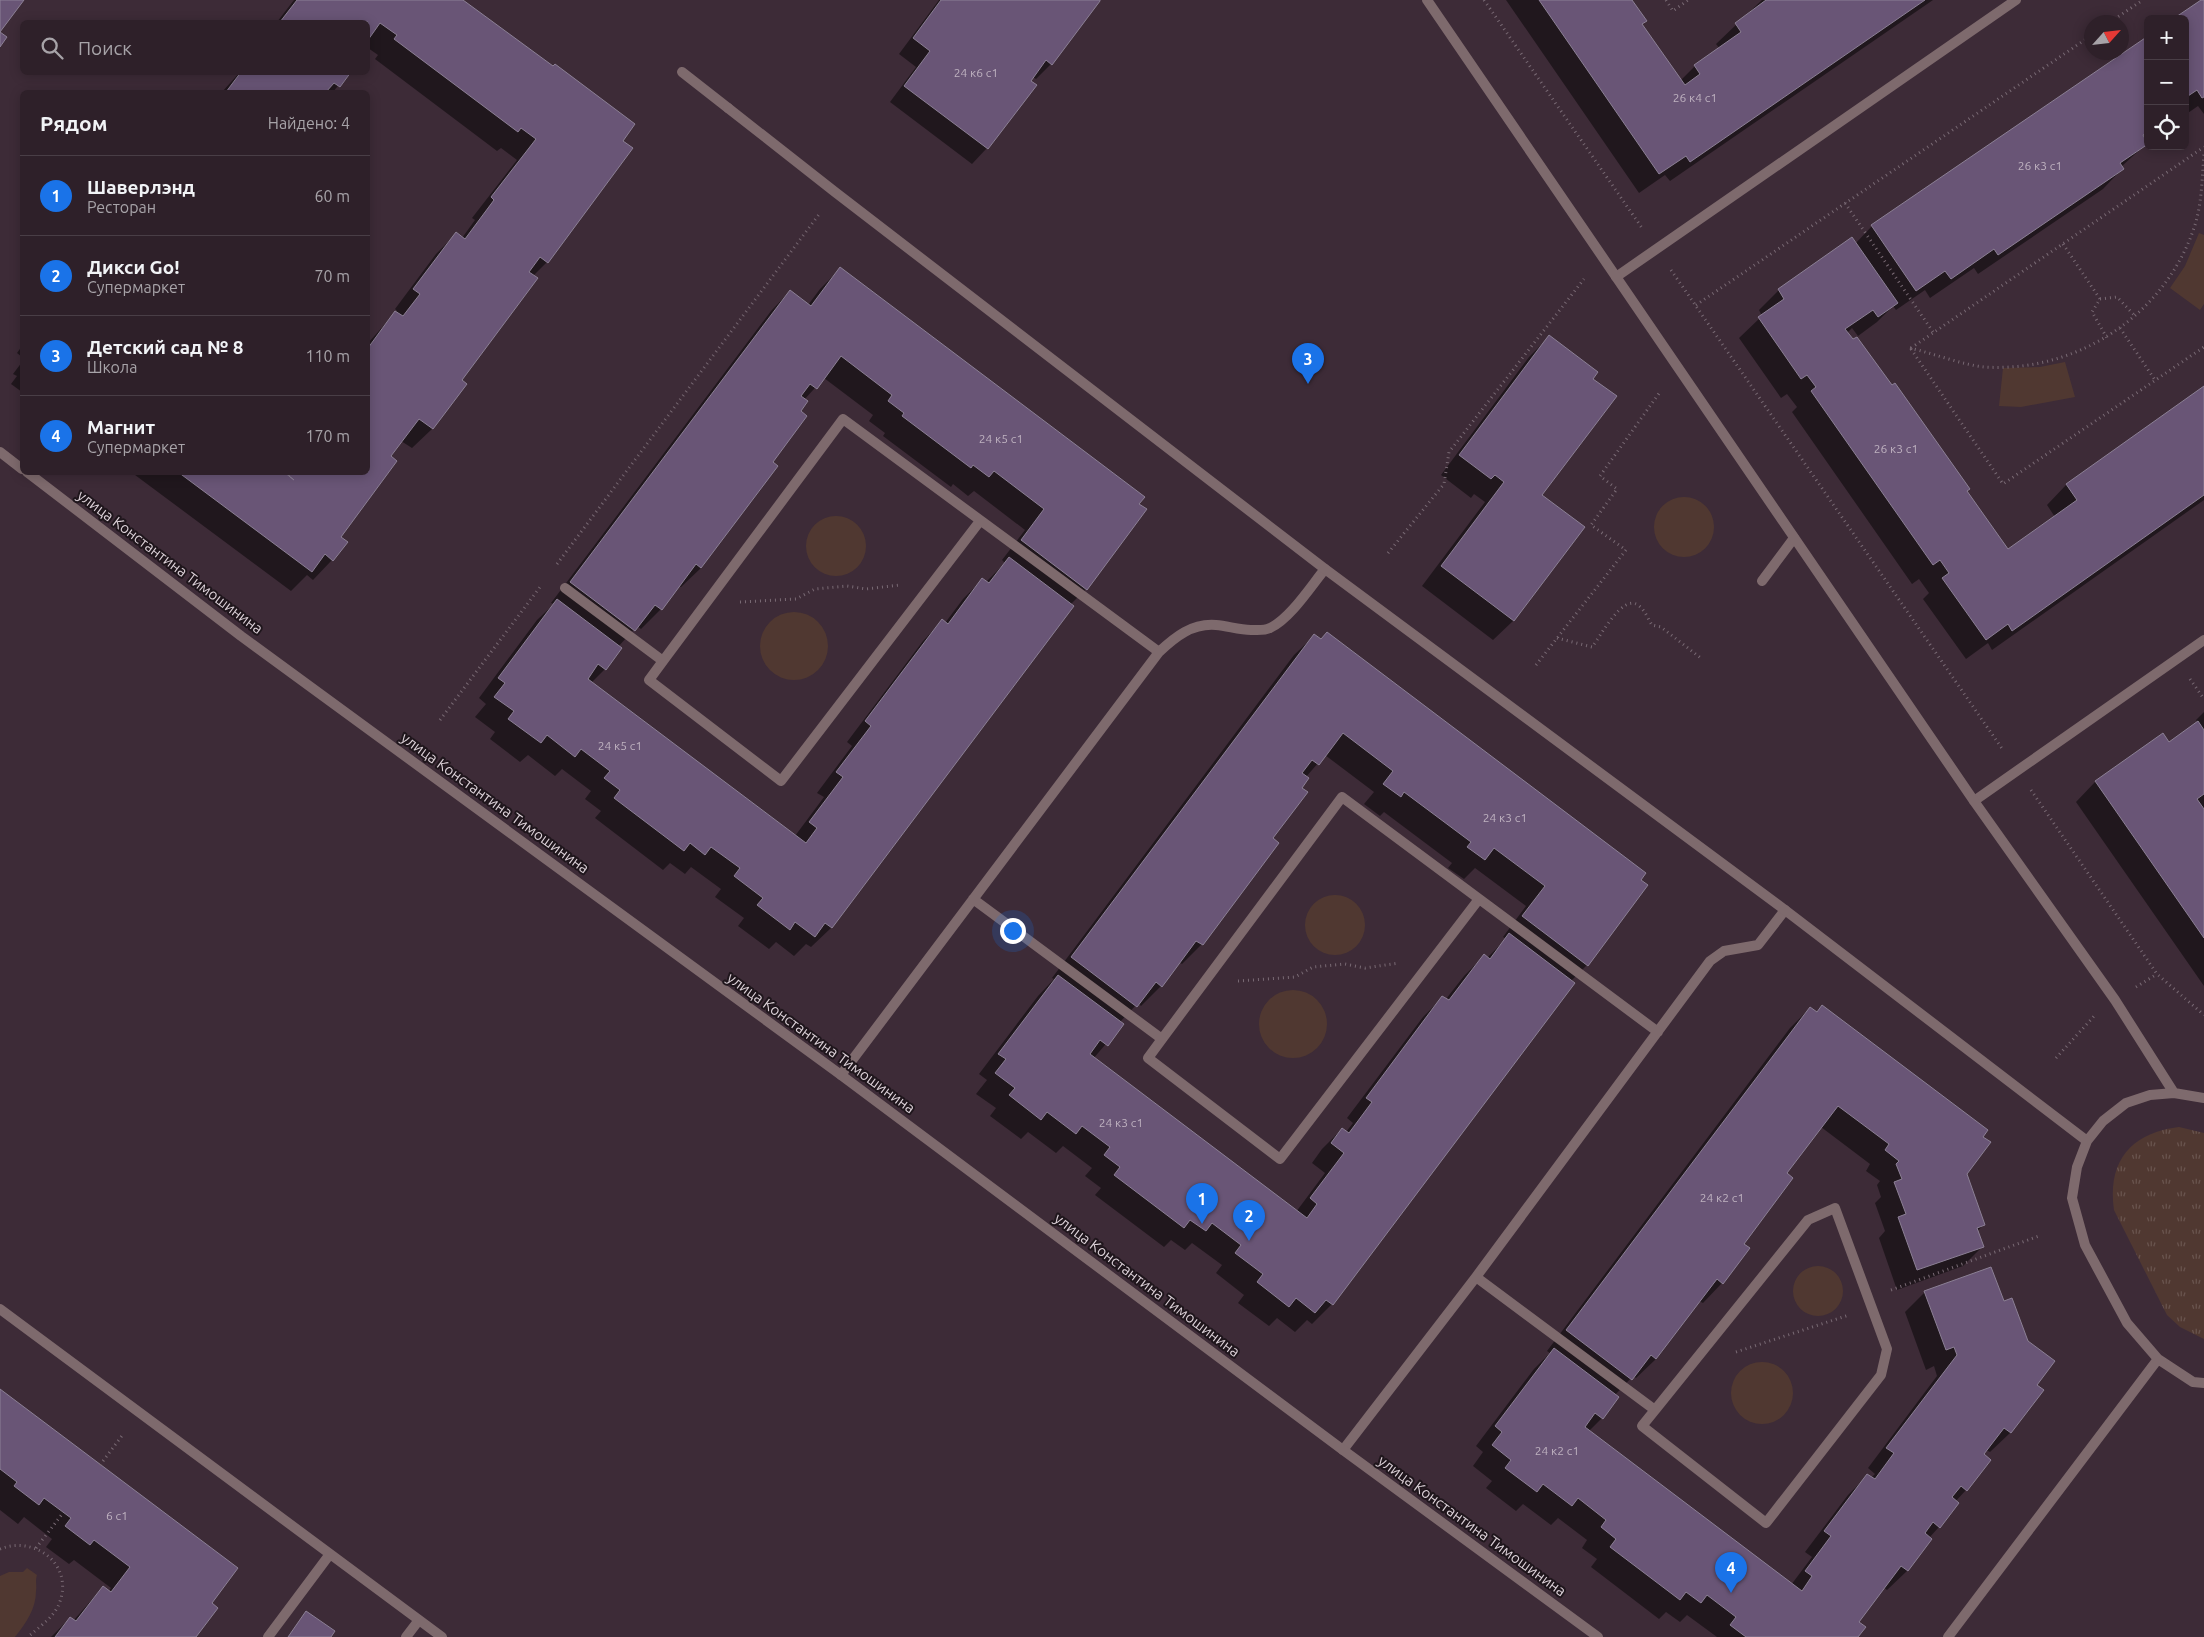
<!DOCTYPE html>
<html lang="ru">
<head>
<meta charset="utf-8">
<style>
  :root { --surface:#2e2029; --page:#3a2d35; --text:#f1f3f6; --muted:#a7a3a8; --line:#493e46; --accent:#1a73e8 }
  body { margin:0; font-family:Ubuntu,sans-serif; background:var(--page); color:var(--text) }
  .controls { position:absolute; right:15px; top:15px; display:grid; overflow:hidden; border-radius:8px; box-shadow:0 2px 12px #0003 }
  .controls button { width:45px; height:45px; display:grid; place-items:center; padding:0; border:0; border-bottom:1px solid var(--line); background:var(--surface); color:var(--text); font:25px sans-serif }
  .compass { position:absolute; left:2084px; top:15px; width:45px; height:45px; border-radius:50%; background:var(--surface); box-shadow:0 2px 12px #0003; rotate:63deg }
  .you { position:absolute; left:1012px; top:930px; width:18px; height:18px; margin:-12px; border:4px solid #fff; border-radius:50%; background:#1a73e8; box-shadow:0 0 0 8px #1a73e833 }
  .badge { display:grid; place-items:center; width:32px; height:32px; border-radius:50%; background:var(--accent); color:#fff; font-size:16px; font-weight:700 }
  .pin { position:absolute; translate:-50% -41px; filter:drop-shadow(0 1px 2px #0008) }
  .pin::after { content:''; position:absolute; top:26px; width:18px; height:15px; background:inherit; clip-path:polygon(0 0,100% 0,50% 100%) }
  .list { margin:0; padding:0; list-style:none }
  h2 { display:flex; justify-content:space-between; align-items:center; height:65px; margin:0; padding:0 20px; font-size:21px }
  h2 small { font-size:16px; font-weight:400; color:var(--muted) }
  .list li { display:grid; grid-template-columns:32px 1fr auto; gap:15px; align-items:center; box-sizing:border-box; height:80px; padding:0 20px; border-top:1px solid var(--line) }
  .list b { display:block; font-size:19px; white-space:nowrap }
  .list p { margin:0; font-size:16px; white-space:nowrap; color:var(--muted) }
  .list em { font-size:16px; font-style:normal; color:var(--muted) }
  .icon { flex:none; width:28px; height:28px; fill:none; stroke:currentColor; stroke-width:2; stroke-linecap:round; stroke-linejoin:round }
  .map { position:relative; flex:none; width:2204px; height:1637px; overflow:hidden }
  .search { position:absolute; background:var(--surface); box-shadow:0 2px 12px #0003; left:20px; top:20px; width:350px; height:55px; display:flex; align-items:center; gap:12px; box-sizing:border-box; padding:0 18px; border-radius:8px; color:var(--muted); font-size:19px }
  .panel { position:absolute; background:var(--surface); box-shadow:0 2px 12px #0003; left:20px; top:90px; width:350px; height:385px; border-radius:8px }
  .map>svg:first-child { display:block }
  .grass { fill:url(#grass-tufts) }
  .green { fill:#503831 }
  .shadow { fill:#0007; fill-rule:evenodd }
  .building { fill:#695576; stroke:#8c8095 }
  .lines { fill:none; stroke-linecap:round; stroke-linejoin:round }
  .path { stroke:#796a74; stroke-width:3; stroke-dasharray:1 4; stroke-linecap:butt }
  .service { stroke:#7e6a6d; stroke-width:10 }
  .minor { stroke:#7e6a6d; stroke-width:10 }
  .labels { text-anchor:middle; stroke-width:4; stroke-linejoin:round; paint-order:stroke }
  .number-label { font-size:12px; fill:#bfb2c0 }
  .street-label { font-size:15px; fill:#dcd1d8; stroke:#1f161c }
</style>
</head>
<body>
<div class="map">
<svg width="2204" height="1637" viewBox="0 0 2204 1637">
  <defs>
    <pattern id="grass-tufts" width="24" height="20" patternUnits="userSpaceOnUse" patternTransform="scale(1.25)"><rect width="24" height="20" fill="#503831"/><path d="M3 7l-1-3M5 7V3M7 7l1-3M15 17l-1-3M17 17v-4M19 17l1-3" fill="none" stroke="#69544e"/></pattern>
  </defs>
  <rect width="100%" height="100%" fill="#3d2b37"/>
  <path class="grass" d="M2179,1127L2204,1133V1339L2180,1327L2167,1315L2114,1210C2107,1161 2131,1133 2179,1127Z"/>
  <path class="green" d="M2199,233L2204,235V304L2200,310L2170,288L2185,266Z
    M2065,362L2075,397L2021,407L1999,406L2003,368L2040,367Z
    M1654 527a30 30 0 1 1 60 0a30 30 0 1 1-60 0Z
    M806 546a30 30 0 1 1 60 0a30 30 0 1 1-60 0Z
    M760 646a34 34 0 1 1 68 0a34 34 0 1 1-68 0Z
    M1305 925a30 30 0 1 1 60 0a30 30 0 1 1-60 0Z
    M1259 1024a34 34 0 1 1 68 0a34 34 0 1 1-68 0Z
    M1793 1291a25 25 0 1 1 50 0a25 25 0 1 1-50 0Z
    M1731 1393a31 31 0 1 1 62 0a31 31 0 1 1-62 0Z
    M27,1568L37,1575C35,1581 37,1585 36,1591C36,1609 26,1623 15,1637H0V1576L9,1572H23Z"/>
  <path class="shadow" d="M294,0H461L621,141L547,262L533,276L460,380L465,384L432,429L412,448L401,441L339,538L332,560L313,580L307,575L291,591L131,472H282L285,475L288,472H368V343L397,311L395,309L436,254L456,234L462,238L475,220L472,218L517,160L501,148L497,151L375,59L378,55L368,48V22H277Z
    M939,0H1098L1051,64L1036,79L1033,77L987,148L972,164L890,102L916,67L899,54Z
    M1506,0H1631L1646,21L1641,25L1680,81L1695,66L1720,49L1716,44L1762,0H1933L1670,181L1665,175L1639,193Z
    M2204,0V114L2198,106L2185,115V19Z
    M2148,38V137L2144,139L2147,143L2121,167L2122,169L2103,189L1978,274L1974,268L1930,298L1925,290L1896,310L1893,306L1877,322L1858,336L1852,328L1847,333L2007,551L2055,517L2047,505L2066,485L2204,388V500L1992,650L1988,643L1966,659L1923,599L1929,593L1919,579L1912,584L1792,412L1797,407L1787,394L1781,398L1739,338L1762,316L1759,310L1779,290L1855,244L1872,226Z
    M240,72H349L333,92H222Z
    M840,269L1143,497L1086,589L1070,605L1073,607L831,928L811,947L806,944L794,956L776,942L769,949L738,926L744,918L715,897L721,889L691,867L685,874L670,863L663,870L595,818L601,811L585,799L591,791L562,769L555,776L528,755L520,762L490,739L495,732L475,717L486,704L479,698L537,620L554,604L551,603L771,311L790,291L808,305L820,289ZM824,378L873,415L869,421L885,433L883,436L951,487L953,484L968,496L974,491L1025,530L1002,560L1005,563L986,582L982,580L963,599L945,623L942,621L923,641L847,742L852,746L817,793L824,797L795,836L591,683L605,669L618,647L637,626L641,629L661,609L678,586L681,587L701,568L771,462L804,400Z
    M1549,337L1541,495L1583,527L1513,621L1493,640L1422,586L1485,502L1474,494L1471,498L1441,475L1529,357Z
    M22,346V357L17,353Z
    M22,362V392L11,384L17,376L13,374Z
    M1314,636L1644,873L1587,965L1571,981L1332,1304L1312,1324L1307,1320L1295,1332L1277,1318L1269,1326L1238,1303L1244,1295L1216,1273L1222,1265L1192,1243L1185,1250L1171,1240L1164,1247L1095,1195L1101,1188L1085,1176L1092,1168L1063,1146L1056,1153L1028,1132L1021,1139L990,1116L996,1108L976,1094L987,1080L979,1074L1038,996L1054,979L1052,978L1294,655ZM1325,755L1374,792L1364,804L1380,816L1384,812L1452,863L1448,868L1464,879L1475,868L1526,906L1503,937L1506,939L1487,958L1484,956L1464,976L1446,999L1443,997L1423,1017L1347,1118L1353,1123L1346,1132L1342,1129L1322,1149L1312,1163L1325,1173L1296,1212L1093,1059L1122,1025L1119,1023L1138,1003L1141,1006L1161,986L1179,962L1182,964L1202,944L1272,838L1306,777Z
    M2204,712V986L2076,802L2095,782L2162,735L2169,744L2198,723L2196,720Z
    M1810,1008L1981,1137L1966,1174L1984,1225L1977,1231L1983,1246L1963,1266L1897,1290L1879,1238L1885,1231L1875,1203L1881,1197L1877,1185L1880,1181L1866,1171L1870,1164L1821,1127L1786,1174L1742,1244L1722,1283L1703,1303L1699,1301L1656,1359L1636,1378L1633,1376L1615,1395L1602,1418L1589,1431L1791,1585L1812,1557L1805,1552L1848,1495L1868,1475L1871,1478L1875,1474L1868,1468L1937,1376L1934,1366L1926,1370L1905,1312L1925,1292L2042,1391L2010,1433L1990,1452L1986,1450L1983,1454L1966,1490L1955,1502L1939,1527L1929,1538L1931,1539L1907,1571L1887,1590L1883,1587L1857,1622V1637H1717L1687,1615L1680,1622L1666,1612L1659,1619L1591,1567L1597,1559L1582,1548L1587,1540L1558,1518L1551,1525L1523,1504L1516,1511L1486,1488L1492,1481L1473,1466L1483,1452L1476,1446L1534,1369L1550,1353L1547,1351L1790,1028Z
    M0,1390L210,1604L194,1637H51L70,1618L73,1621L103,1587L108,1592L111,1588L74,1560L69,1564L46,1547L52,1539L24,1517L18,1524L0,1510Z"/>
  <path class="building" d="M0,0H24L0,32L7,37L0,47Z
    M297,0H463L553,66L555,64L635,124L623,141L633,148L548,263L540,257L529,272L538,278L462,380L467,384L433,429L419,419L391,456L397,461L341,537L348,542L333,561L325,554L312,572L178,472H284L294,480L289,476L291,472H368V348L395,311L403,316L420,294L413,289L456,232L465,239L494,200L491,197L536,139L521,128L518,132L394,39L397,35L380,23L368,40V22H280Z
    M941,0H1100V1L1052,65L1046,60L1031,81L1037,85L988,149L904,86L930,51L913,38Z
    M1539,0H1632L1647,21L1642,24L1685,85L1700,74L1694,65L1741,32L1735,23L1766,0H1925L1690,162L1686,156L1659,174Z
    M2201,0H2204V97L2202,98L2197,90L2185,98V19H2173Z
    M2148,36V132L2143,135L2148,144L2120,163L2124,169L1998,255L1994,249L1951,279L1945,271L1916,291L1871,225Z
    M241,72H351L340,87L334,83L326,92H226Z
    M1852,237L1898,303L1878,317L1873,310L1845,329L1853,339L1857,337L1892,385L1895,383L1970,489L1967,491L2008,549L2077,500L2066,484L2204,386V495L2012,631L2008,624L1986,640L1942,578L1949,573L1940,560L1933,565L1811,391L1816,387L1807,375L1801,379L1758,317L1784,299L1778,289Z
    M840,267L1145,497L1139,504L1147,509L1087,590L1021,540L1044,509L994,471L989,477L973,465L971,468L902,416L904,413L888,401L892,395L841,356L817,389L810,384L801,396L808,401L801,411L807,416L773,462L778,466L701,568L696,564L662,610L655,605L635,631L570,582L790,290L811,306Z
    M1549,335L1598,372L1593,379L1617,396L1542,495L1585,527L1514,621L1441,566L1504,482L1495,475L1491,479L1459,455Z
    M1009,557L1074,606L832,928L825,923L815,937L795,922L790,930L757,905L763,898L734,876L740,868L711,847L705,855L690,843L684,851L614,798L620,790L604,778L610,771L581,749L575,757L547,735L541,743L508,719L514,711L494,697L505,683L498,678L557,599L622,648L606,670L598,664L588,679L806,843L817,828L809,822L843,777L836,772L871,726L865,721L942,619L948,624L982,578L989,583Z
    M1327,632L1646,873L1641,880L1648,885L1588,966L1522,916L1545,886L1494,848L1485,860L1467,847L1471,842L1404,792L1401,797L1383,784L1393,771L1343,733L1319,765L1312,760L1302,773L1309,778L1302,788L1308,792L1273,838L1279,843L1203,945L1196,941L1162,987L1156,982L1137,1007L1071,957L1314,634L1321,639Z
    M2198,721L2204,730V794L2197,799L2204,809V938L2095,781L2163,733L2169,742Z
    M1509,933L1575,983L1333,1305L1326,1300L1315,1313L1296,1298L1289,1307L1257,1282L1263,1274L1235,1253L1241,1245L1212,1223L1206,1231L1190,1220L1184,1228L1114,1175L1120,1167L1104,1155L1110,1147L1082,1126L1076,1134L1047,1112L1041,1120L1009,1095L1015,1088L995,1073L1006,1059L998,1054L1058,975L1124,1024L1108,1046L1100,1040L1090,1054L1307,1218L1317,1204L1310,1198L1344,1153L1331,1143L1342,1128L1349,1133L1372,1102L1366,1098L1442,996L1449,1000L1484,954L1490,959Z
    M1822,1005L1988,1130L1983,1137L1991,1142L1967,1174L1985,1225L1977,1228L1984,1247L1917,1270L1898,1217L1906,1214L1894,1182L1902,1179L1896,1164L1899,1161L1885,1150L1889,1144L1838,1106L1787,1173L1793,1178L1744,1244L1750,1248L1723,1284L1717,1279L1656,1359L1651,1355L1632,1380L1566,1330L1810,1007L1817,1012Z
    M1991,1267L2004,1301L2012,1298L2028,1341L2055,1361L2037,1385L2044,1390L2011,1433L2004,1428L1984,1454L1991,1460L1967,1491L1961,1486L1952,1497L1959,1503L1940,1528L1933,1522L1925,1533L1932,1539L1908,1571L1901,1566L1859,1622L1866,1627L1858,1637H1746L1730,1625L1736,1617L1707,1595L1701,1603L1686,1592L1680,1600L1610,1547L1616,1539L1601,1527L1606,1520L1578,1498L1572,1506L1543,1484L1537,1492L1505,1468L1511,1460L1492,1445L1502,1432L1495,1426L1554,1348L1619,1397L1603,1419L1595,1413L1585,1427L1802,1591L1812,1576L1805,1571L1831,1536L1824,1531L1867,1474L1875,1479L1894,1453L1886,1448L1957,1355L1954,1347L1946,1350L1924,1291Z
    M0,1389L238,1568L212,1603L218,1608L196,1637H55L70,1617L76,1621L103,1586L111,1592L130,1567L94,1540L90,1545L65,1526L71,1518L44,1498L39,1505L14,1486L17,1482L0,1469Z
    M306,1611L335,1631L331,1637H288Z"/>
  <g class="lines">
    <path class="path" d="M1484,0L1642,228
      M1666,0L1673,11L1688,0
      M2110,22L2143,0
      M1845,203L1933,332
      M2063,244L2100,299L2092,312L2107,338
      M1671,270L2003,750
      M2100,299L2117,297L2135,316
      M1696,305L2092,35
      M2120,328L2155,380
      M1910,348C1931,353 1964,365 1984,367C2077,373 2166,315 2195,225C2202,202 2202,178 2204,154
      M1911,348L2204,147
      M1911,349L2003,484L2204,347
      M1388,553L1444,484L1449,452L1584,279
      M557,564L820,213
      M740,602L796,599L815,589L847,586L866,589L900,585
      M1557,638L1592,647C1601,636 1622,594 1638,605C1645,610 1648,619 1652,625L1661,627L1702,659
      M1536,665L1626,550L1591,525L1617,489L1600,476L1660,392
      M2190,679L2204,699
      M440,720L540,587
      M2031,790L2157,974L2204,1015
      M1238,981L1295,977L1313,967L1345,964L1365,968L1399,963
      M2136,987L2157,974
      M2056,1058L2096,1014
      M1891,1290L2039,1236
      M1736,1352L1849,1315
      M100,1465L124,1433
      M36,1548L63,1513
      M0,1549C35,1535 75,1565 59,1604C54,1617 39,1627 28,1637"/>
    <path class="service" d="M682,72L728,108
      M1616,277L2016,0
      M1762,581L1794,538
      M565,588L663,661L843,419L1159,652
      M663,661L649,680L781,781L980,521
      M1974,801L2204,640
      M973,899L1162,1039L1342,797L1658,1032
      M1162,1039L1148,1058L1280,1159L1479,899
      M841,1075L1159,652C1175,637 1192,623 1216,625C1228,626 1239,630 1251,630C1257,630 1264,631 1270,628C1290,619 1311,586 1325,569
      M1476,1277L1655,1410L1808,1220L1835,1208L1887,1349L1881,1375L1766,1523L1642,1426L1655,1410
      M0,1309L442,1637
      M1343,1450L1476,1277L1710,961L1724,951L1758,945L1785,910
      M268,1637L330,1554
      M406,1637L419,1620"/>
    <path class="minor" d="M1427,0L1974,801L2115,1000L2174,1093
      M728,108L835,192L1325,569L1785,910L2087,1141
      M0,452L22,469
      M27,472L241,636L841,1075L1343,1450L1598,1637
      M2204,1098L2174,1093L2150,1095L2126,1103L2103,1121L2087,1141L2077,1167L2072,1198L2085,1245L2127,1323L2158,1359L2193,1382L2204,1383
      M1948,1637L2158,1359"/>
  </g>
  <g class="labels">
    <g class="number-label">
      <text x="976" y="77">24 к6 с1</text>
      <text x="1695" y="102">26 к4 с1</text>
      <text x="2040" y="170">26 к3 с1</text>
      <text x="1001" y="443">24 к5 с1</text>
      <text x="1896" y="453">26 к3 с1</text>
      <text x="620" y="750">24 к5 с1</text>
      <text x="1505" y="822">24 к3 с1</text>
      <text x="1121" y="1127">24 к3 с1</text>
      <text x="1722" y="1202">24 к2 с1</text>
      <text x="1557" y="1455">24 к2 с1</text>
      <text x="117" y="1520">6 с1</text>
    </g>
    <g class="street-label">
      <text transform="translate(170 562) rotate(37)" y="5">улица Константина Тимошинина</text>
      <text transform="translate(495 803) rotate(36)" y="5">улица Константина Тимошинина</text>
      <text transform="translate(821 1043) rotate(36)" y="5">улица Константина Тимошинина</text>
      <text transform="translate(1147 1285) rotate(37)" y="5">улица Константина Тимошинина</text>
      <text transform="translate(1472 1526) rotate(36)" y="5">улица Константина Тимошинина</text>
    </g>
  </g>
</svg>
<div class="controls">
<button>+</button>
<button>−</button>
<button><svg class="icon" aria-label="locate" viewBox="0 0 24 24"><circle cx="12" cy="12" r="6"/><path d="M12 2v4M12 18v4M2 12h4M18 12h4"/></svg></button>
</div>
<svg class="compass" viewBox="-18 -18 36 36"><path d="M0-13l5 13h-10z" fill="#e53935"/><path d="M0 13l5-13h-10z" fill="#a7a3a8"/></svg>
<div class="you"></div>
<div class="pin badge" style="left:1202px;top:1224px">1</div>
<div class="pin badge" style="left:1249px;top:1241px">2</div>
<div class="pin badge" style="left:1308px;top:384px">3</div>
<div class="pin badge" style="left:1731px;top:1593px">4</div>
<div class="search"><svg class="icon" aria-label="search" viewBox="0 0 24 24"><circle cx="10" cy="10" r="6"/><path d="M15 15l6 6"/></svg>Поиск</div>
<section class="panel">
<h2>Рядом<small>Найдено: 4</small></h2>
<ul class="list">
<li><span class="badge">1</span><div><b>Шаверлэнд</b><p>Ресторан</p></div><em>60 m</em></li>
<li><span class="badge">2</span><div><b>Дикси Go!</b><p>Супермаркет</p></div><em>70 m</em></li>
<li><span class="badge">3</span><div><b>Детский сад № 8</b><p>Школа</p></div><em>110 m</em></li>
<li><span class="badge">4</span><div><b>Магнит</b><p>Супермаркет</p></div><em>170 m</em></li>
</ul>
</section>
</div>
</body>
</html>
